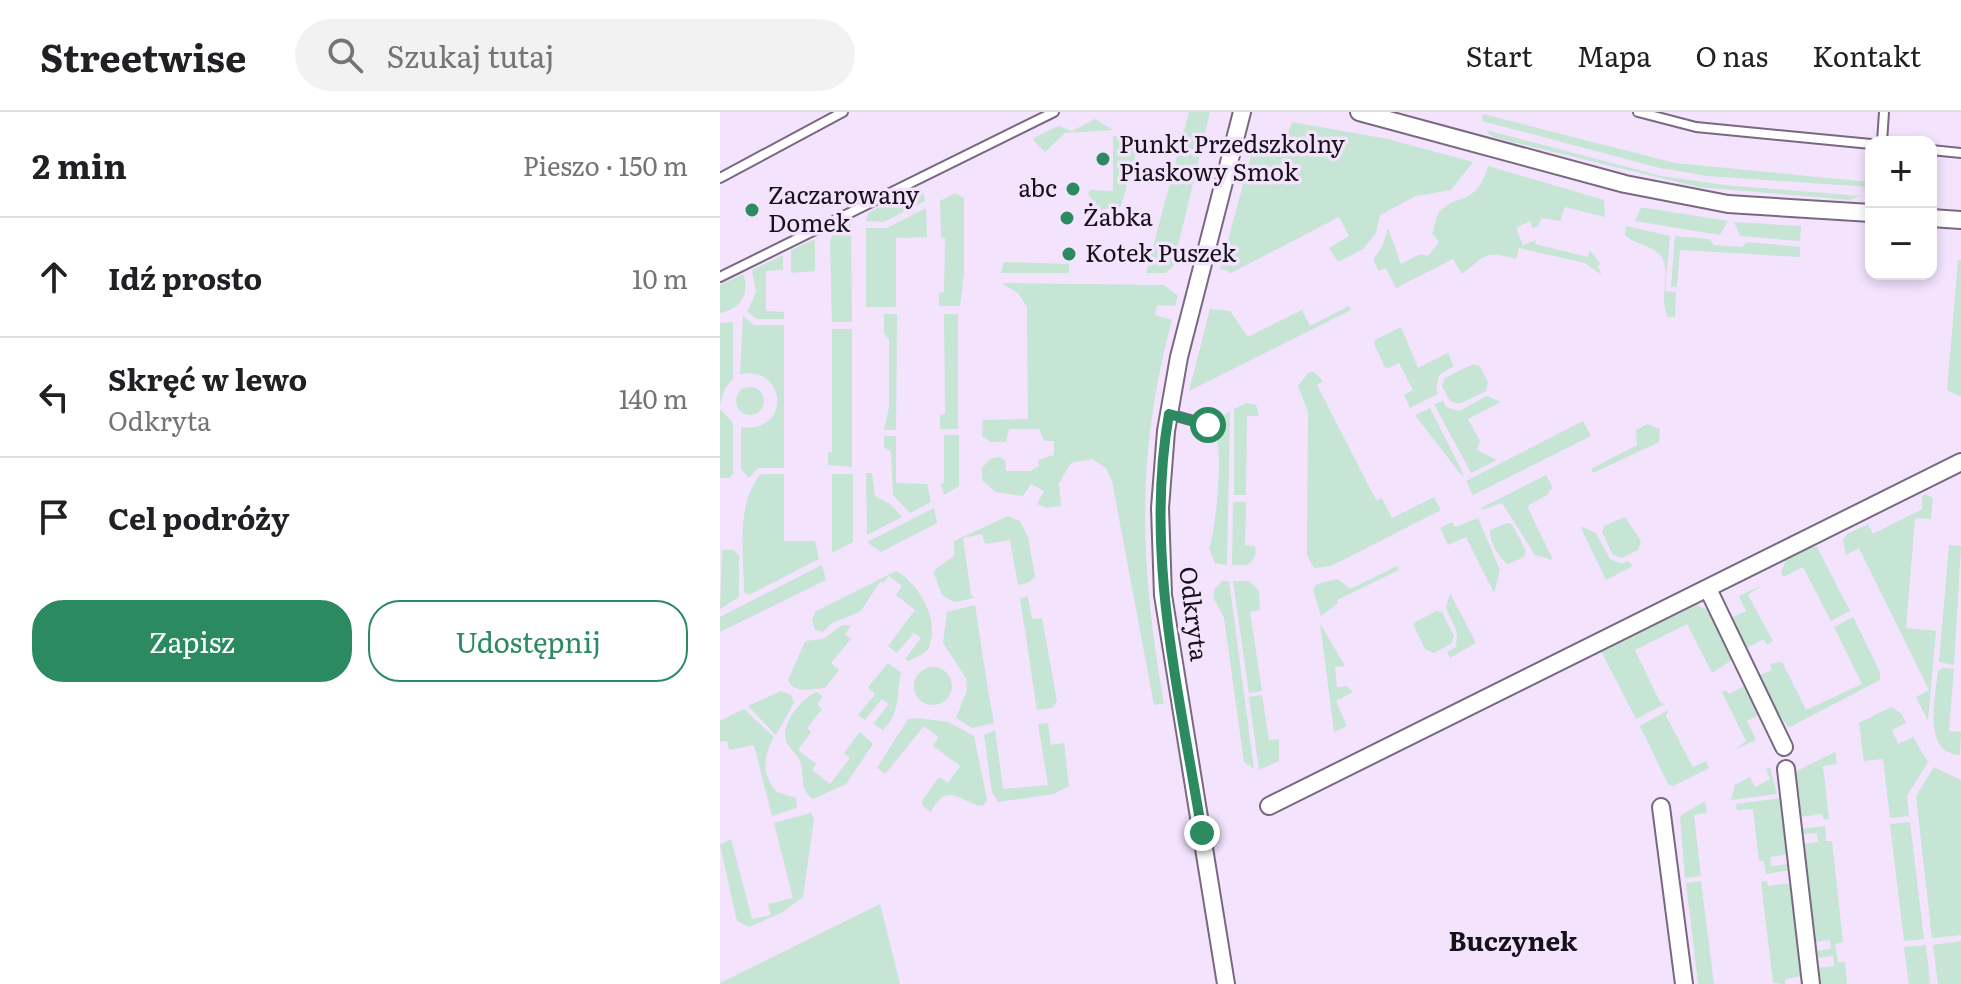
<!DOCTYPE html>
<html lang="pl">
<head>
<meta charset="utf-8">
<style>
  :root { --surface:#fff; --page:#f2f2f2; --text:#202124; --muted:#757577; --line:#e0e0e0; --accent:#2c8a61 }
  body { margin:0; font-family:Literata,serif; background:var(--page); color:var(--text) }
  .controls { position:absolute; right:24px; top:24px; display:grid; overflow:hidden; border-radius:16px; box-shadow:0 4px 12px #0003 }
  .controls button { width:72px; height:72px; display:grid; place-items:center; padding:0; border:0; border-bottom:2px solid var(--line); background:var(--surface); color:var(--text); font:40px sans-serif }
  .stop { position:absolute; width:24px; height:24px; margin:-18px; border:6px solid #2c8a61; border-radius:50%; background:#fff }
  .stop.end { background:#2c8a61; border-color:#fff; box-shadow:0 2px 8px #0008 }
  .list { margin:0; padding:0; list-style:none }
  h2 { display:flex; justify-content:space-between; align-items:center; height:104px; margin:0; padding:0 32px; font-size:34px }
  h2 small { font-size:26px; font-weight:400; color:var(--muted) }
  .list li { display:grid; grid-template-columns:52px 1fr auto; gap:24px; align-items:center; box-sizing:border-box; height:120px; padding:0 32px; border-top:2px solid var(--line) }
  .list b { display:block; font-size:30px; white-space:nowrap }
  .list p { margin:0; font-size:26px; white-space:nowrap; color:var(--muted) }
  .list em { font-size:26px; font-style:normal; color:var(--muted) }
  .actions { display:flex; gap:16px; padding:24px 32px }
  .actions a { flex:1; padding:18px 0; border:2px solid var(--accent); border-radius:32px; text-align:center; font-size:28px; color:var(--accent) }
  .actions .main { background:var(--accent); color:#fff }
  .icon { flex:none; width:44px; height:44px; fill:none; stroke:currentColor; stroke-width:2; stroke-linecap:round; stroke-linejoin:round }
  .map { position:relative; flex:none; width:1241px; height:872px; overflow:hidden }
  header { display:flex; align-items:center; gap:48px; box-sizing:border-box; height:112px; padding:0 40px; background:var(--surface); border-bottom:2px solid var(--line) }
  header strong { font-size:38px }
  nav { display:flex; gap:44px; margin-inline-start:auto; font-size:28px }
  .search { width:560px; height:72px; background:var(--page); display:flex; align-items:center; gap:20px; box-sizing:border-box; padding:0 28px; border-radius:44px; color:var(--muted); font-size:30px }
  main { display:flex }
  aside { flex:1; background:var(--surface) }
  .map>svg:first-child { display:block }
  .green { fill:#c6e5d4 }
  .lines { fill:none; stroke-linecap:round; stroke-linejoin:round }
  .lane-casing { stroke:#786980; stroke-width:12 }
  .street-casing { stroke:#786980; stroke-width:20 }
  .lane { stroke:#fff; stroke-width:8 }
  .street { stroke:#fff; stroke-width:16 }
  .route { stroke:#2c8a61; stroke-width:10 }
  .poi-dot { fill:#2c8a61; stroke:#f3e3fd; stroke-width:3 }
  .labels { text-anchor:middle; stroke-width:7; stroke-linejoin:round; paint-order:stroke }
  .poi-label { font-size:24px; fill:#17111a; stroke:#f3e3fd; text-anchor:start }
  .street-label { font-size:24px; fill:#17111a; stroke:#f3e3fd }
  .neighbourhood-label { font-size:26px; font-weight:bold; fill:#17111a; stroke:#f3e3fd }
</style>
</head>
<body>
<header>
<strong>Streetwise</strong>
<div class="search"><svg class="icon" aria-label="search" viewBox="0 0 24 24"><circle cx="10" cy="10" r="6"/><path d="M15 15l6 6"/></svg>Szukaj tutaj</div>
<nav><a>Start</a><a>Mapa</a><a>O nas</a><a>Kontakt</a></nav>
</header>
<main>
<aside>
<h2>2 min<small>Pieszo · 150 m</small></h2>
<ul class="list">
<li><svg class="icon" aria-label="ahead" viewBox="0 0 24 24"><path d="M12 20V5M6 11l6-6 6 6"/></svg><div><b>Idź prosto</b></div><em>10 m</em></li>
<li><svg class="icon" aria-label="left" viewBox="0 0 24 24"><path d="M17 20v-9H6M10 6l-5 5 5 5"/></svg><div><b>Skręć w lewo</b><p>Odkryta</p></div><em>140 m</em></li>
<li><svg class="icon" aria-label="arrive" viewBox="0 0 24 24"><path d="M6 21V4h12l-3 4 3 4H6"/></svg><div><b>Cel podróży</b></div></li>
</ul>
<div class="actions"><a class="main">Zapisz</a><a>Udostępnij</a></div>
</aside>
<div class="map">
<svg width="1241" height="872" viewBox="0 0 1241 872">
  <rect width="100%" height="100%" fill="#f3e3fd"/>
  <path class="green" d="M469,0H490L453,155L445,161H426Z
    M763,2L955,51L1149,70V75L988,64L940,56L762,9Z
    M375,7L393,18L345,21L325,40L314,29L313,26L338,14L352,19Z
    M572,10L668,27L753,50L731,78L696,84L660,103L656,121L643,137L618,150L609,136L629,124L619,105L509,162V159L500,157L532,40C551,42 567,28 572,10Z
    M766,18L941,64L1004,73L1140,84L1130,88L978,75L788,29L771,24Z
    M393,24L420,27L401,94L380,98L368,82L370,78L393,79Z
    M768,54L884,88L885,105L845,95L840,109L821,106L819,114L812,116L810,109L796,116L803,133L816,128L815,132L868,145L870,138L881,153H877L882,163L865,151L799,136L796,147C763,138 766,144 742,162L733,147L676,176L666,156L659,159L653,148L663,133L668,116L681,152L700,142L708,144L719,130L712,121C715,115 715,108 718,102C734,80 756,97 768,54Z
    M197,77L203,78L205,89L164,110L146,109L148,101Z
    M235,81L244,86V160L240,194H219V181L224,180L225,126L221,125L220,89Z
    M206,96L207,125L176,126V195H146V116H167Z
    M921,96H926L1008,109L1000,123L915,109Z
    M131,110L132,210H112L110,128L115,118Z
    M1014,110L1081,114L1080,129L1020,124Z
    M906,114L950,124L945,179L956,180L955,205H948C937,181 954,158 939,142C929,132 915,133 905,123Z
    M955,124L989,127L994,133L1022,135L1027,130L1080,135V145L960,138L957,175H951Z
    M95,127V159L71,161V138Z
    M63,143V158L46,159V199L64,200V207H37L27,200L36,180L32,158Z
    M1238,148H1241V285L1227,278Z
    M284,150L349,152V161H281Z
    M23,162C31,181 20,197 0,201V173Z
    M281,171L444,173L458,184L455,194L437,193L435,203L452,208C415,346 420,453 444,592L434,593L392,369L386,356L372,347L351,351L339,371L341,394L327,396L317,392L324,379L311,372L303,384L275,380L262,368V356L270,347L279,345L285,348L286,359H310L319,354L318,348L334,343V329H324L319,317H289L286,330H271L262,324L263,308L308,307L307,195L298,181Z
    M629,194L631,198L469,279L490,197L510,199L528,225L582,198L590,214Z
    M164,202H177L176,318H164L169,295V228L164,221Z
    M224,202H238V317H220V303L225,302Z
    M23,204L34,213H64V356H38L29,366L21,357V315C71,323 68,253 20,262Z
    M13,210V267L5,276L0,292V211Z
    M681,215L698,256L728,241L734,254L720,262L716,275L718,282L690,296L684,283L693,278L679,251L666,257L654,232L655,228Z
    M112,217H132V355L108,353V341L112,340Z
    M753,252L760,254L768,270L766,279L739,292L730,289L722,274L725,266Z
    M589,260H594L603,269L597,273L656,388L662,386L672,406L714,385L721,398L611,454L594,456L587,443L588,300L578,274Z
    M16 289a14 14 0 1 1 28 0a14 14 0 1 1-28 0Z
    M767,284L781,290L748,307L760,329L757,338L777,348L751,361L714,292L723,289L726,295L739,299Z
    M527,291L536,293L539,304H527L526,383H514V297Z
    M710,296L743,361L742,364L695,303Z
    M0,297L13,311V362L9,366H0Z
    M509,300L510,301L507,453L495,451L489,437C496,419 501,354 498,335C497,326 494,320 495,310Z
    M863,309L871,324L753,383L746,369Z
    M927,312L940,317L939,330L873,361L871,357L917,333L916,318Z
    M224,323H239V374L224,383L221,372L224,371Z
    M164,324H176V371L207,372L211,390L190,401L173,383L171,340L164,335Z
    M146,361H152L155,384L170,392L182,405L147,423Z
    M41,362H64V429H95L99,447L29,483L24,480C24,442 15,392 41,362Z
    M112,362H133V430L112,441Z
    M826,363L833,376L828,379L829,382L807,394L833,448L815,443L782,391L762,398L761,396Z
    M1205,382L1213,386L1211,407L1195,406L1186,516L1216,519L1208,609L1196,585L1209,578L1139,436L1126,443L1123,428L1127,422L1148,412L1153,422L1202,397V385Z
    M513,390H526L525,433L535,434C537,443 534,448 527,453H512Z
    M214,396L217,411L161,440L147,430Z
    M288,404L300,409L308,425L315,464L310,470L298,473L290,428L265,432L262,422L243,426L251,483L254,486L234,490L222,483L213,459L234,444V429Z
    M905,405L921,429L918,438L902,446L893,443L882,420L884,414Z
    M758,406L780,458L774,481L746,425L728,433L720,416L732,410L735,415Z
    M787,411L792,412L806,439L804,445L788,452C779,447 769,429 770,418Z
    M860,414L876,421L890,447L902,452L908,449L913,454L886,468Z
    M1229,433L1241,434L1234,553L1219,550Z
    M1088,435H1097L1130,499L1111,509L1083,455L1063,465L1061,461L1067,445Z
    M2,438H14L19,444V485L0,497Z
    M102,453L106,468L0,520V505Z
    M677,454L679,458L617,488L618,491L601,504L593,477L597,472L618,467L630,477Z
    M176,459C199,472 220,507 209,535C206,542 195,545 189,549L185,547L201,526L194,521L177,541L168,534L195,498L176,483L182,474L169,464L163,471L160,470L140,500L112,511L103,520L95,518L92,508L96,499Z
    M502,469H509L534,657L524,650L504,506L494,487V478Z
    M513,469H529L539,479L540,498L530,500L542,579L529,581Z
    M1042,473L1028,483L1053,529L1047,533L1044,527L1025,537L1009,507L1026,499L1019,484Z
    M730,481L756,531L730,546L727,540L736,535L737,520L726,496Z
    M308,485L312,507L322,506L337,589L332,596L317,598L300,486Z
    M255,493C262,536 266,569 274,611L252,616L236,606L247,578L246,566L223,531L227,500Z
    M977,493L992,500L1015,546L992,561L967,512L915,538L940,590L945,592L916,607L881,539Z
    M717,499L722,500L734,524L731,532L714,541L705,537L694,514L695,510Z
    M1133,505L1160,560V568L1070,615L1066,613L1038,564L1052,558L1050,552L1062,550L1086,598L1142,572L1114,515Z
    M600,511L625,554L615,555L617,575L627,574L633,580L616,589L627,614L614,620Z
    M122,513L131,514L125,522L131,527L111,551L119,558L105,576L81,578L72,574L68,568L85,529L103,527Z
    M168,551L181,561C176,584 181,600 163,618L153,612L169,592L162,587L145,608L138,603L155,582L148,575Z
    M194 574a19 19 0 1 1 38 0a19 19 0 1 1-38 0Z
    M1223,556L1234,557L1229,619L1241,620L1240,643C1201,642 1216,583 1218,559Z
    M1028,572L1043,601L1027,609L1036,628L1014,638L1026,629L1002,580L1006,578L1009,582Z
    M61,579L71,583L74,591L56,623L28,594Z
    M97,580L103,585L97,592L102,597L87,616L91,620L78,638L96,652L92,658L110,672L130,646L124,641L140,620L153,632L126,672L93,687C80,678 84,666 81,652C79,642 71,639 67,631C58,615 82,585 97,580Z
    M542,583L549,628L559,627V649L539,658L529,585Z
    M1171,595L1181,601L1186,611L1172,618L1178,632L1193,625L1208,650L1187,684L1189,704L1170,706L1163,647L1144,649L1139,611Z
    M24,597L54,625C43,644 41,663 57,680L76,686L77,696L52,704L34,633L9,638L7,629L0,630V609Z
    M948,598L946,604L973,655L986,649L989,656L953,674L948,672L920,614Z
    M198,606L228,610L254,624L267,688L263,694C243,693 227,666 211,700L203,694L202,689L219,665L228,671L240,654L213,634L218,625L204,614L165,662L157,656L188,607Z
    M328,611L331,633L344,631L349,674L333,682L278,690L272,680L264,623L275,618L283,677L328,673L318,612Z
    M1115,640L1117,652L1103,654L1109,707H1103L1102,702L1080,705L1075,660Z
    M1050,655L1057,682L1011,688L1015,673L1030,665L1035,675L1050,667L1046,657Z
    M1214,655L1241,668V823L1212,826L1196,684Z
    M1062,686L1069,742L1050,745L1051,754L1069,752L1070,758L1046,762L1044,749H1039L1033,697L1017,698L1016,692Z
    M985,689L987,701L974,703L981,764L965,766L960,704Z
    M91,701L94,707L83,785L63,800L29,815L17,809L0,733L11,727L32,807L51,803L48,792L73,786L54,711Z
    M1190,710L1204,827L1184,829L1170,712Z
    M1105,714L1106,729H1112L1123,830L1115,832L1118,850H1125L1127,872H1100L1098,856L1114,854L1113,844L1097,846L1096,839L1111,837L1110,828L1095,830L1083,732L1098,730L1097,721L1082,722L1081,717Z
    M981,769L994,872H978L966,771Z
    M1047,769L1048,774L1072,771L1083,864L1065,867V872L1053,871L1041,770Z
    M160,792L180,872H0V871Z
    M1241,829V872H1218L1213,833Z
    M1206,833L1210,872H1189L1184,835Z"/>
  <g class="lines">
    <defs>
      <path id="lane" d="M918,0L976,15L1151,32
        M1162,30L1164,0
        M1211,38L1241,41
        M0,66L123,0
        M0,165L334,0
        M449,302L488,313"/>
      <path id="street" d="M639,0L905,72L1008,92L1151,101
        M1211,106L1241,108
        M988,477L1064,635
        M1066,657L1091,872
        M549,694L1241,350
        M941,695L964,872
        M506,872L443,483L440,396L446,319L459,245L522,0"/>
    </defs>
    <use href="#lane" class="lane-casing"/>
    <use href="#street" class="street-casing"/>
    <use href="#lane" class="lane"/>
    <use href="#street" class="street"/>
  </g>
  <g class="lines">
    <path class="route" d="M482,721C460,584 424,442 449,302L488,313"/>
  </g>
  <g class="poi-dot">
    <circle cx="383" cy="47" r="8"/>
    <circle cx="353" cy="77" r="8"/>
    <circle cx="32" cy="98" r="8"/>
    <circle cx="347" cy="106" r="8"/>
    <circle cx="349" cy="142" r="8"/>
  </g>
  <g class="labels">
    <g class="poi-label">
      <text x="399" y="41">Punkt Przedszkolny<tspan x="399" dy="28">Piaskowy Smok</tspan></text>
      <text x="337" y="85" text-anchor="end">abc</text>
      <text x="48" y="92">Zaczarowany<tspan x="48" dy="28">Domek</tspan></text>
      <text x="363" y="114">Żabka</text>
      <text x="365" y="150">Kotek Puszek</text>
    </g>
    <g class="street-label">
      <text transform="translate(473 502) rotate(83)" y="8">Odkryta</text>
    </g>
    <g class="neighbourhood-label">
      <text x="793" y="839">Buczynek</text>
    </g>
  </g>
</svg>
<div class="controls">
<button>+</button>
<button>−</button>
</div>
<div class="stop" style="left:488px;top:313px"></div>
<div class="stop end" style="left:482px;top:721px"></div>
</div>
</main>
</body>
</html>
